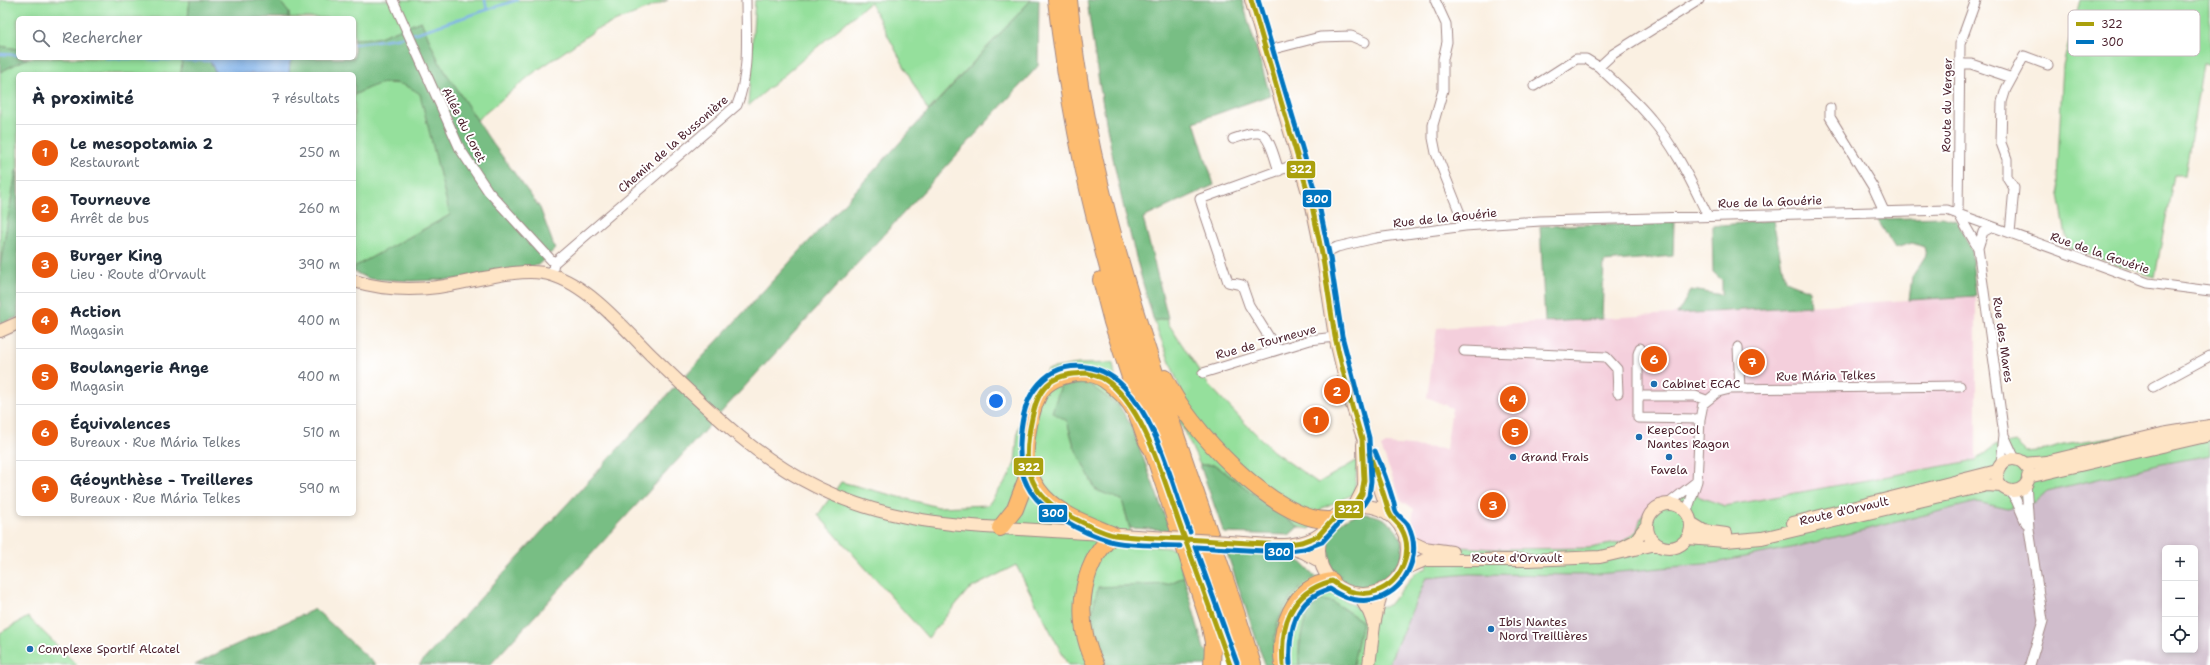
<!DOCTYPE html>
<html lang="fr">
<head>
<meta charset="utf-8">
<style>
  :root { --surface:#fff; --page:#f6f6f7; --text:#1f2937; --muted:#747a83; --line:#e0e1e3; --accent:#ea580c }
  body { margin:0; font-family:"Shantell Sans",sans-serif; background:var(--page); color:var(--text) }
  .controls { position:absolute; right:12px; bottom:12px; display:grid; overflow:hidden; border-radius:6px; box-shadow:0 2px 6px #0003 }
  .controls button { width:36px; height:36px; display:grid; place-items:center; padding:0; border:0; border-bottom:1px solid var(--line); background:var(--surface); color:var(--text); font:20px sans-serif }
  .you { position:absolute; left:996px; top:401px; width:14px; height:14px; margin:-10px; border:3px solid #fff; border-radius:50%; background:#1a73e8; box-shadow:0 0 0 6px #1a73e833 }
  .badge { display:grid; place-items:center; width:26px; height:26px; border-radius:50%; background:var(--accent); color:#fff; font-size:13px; font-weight:700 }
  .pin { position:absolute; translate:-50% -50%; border:2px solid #fff; box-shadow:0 1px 4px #0006 }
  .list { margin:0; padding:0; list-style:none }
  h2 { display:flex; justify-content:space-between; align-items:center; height:52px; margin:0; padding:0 16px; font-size:17px }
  h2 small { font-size:13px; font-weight:400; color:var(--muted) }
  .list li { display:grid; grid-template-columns:26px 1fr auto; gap:12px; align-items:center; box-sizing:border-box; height:56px; padding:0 16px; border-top:1px solid var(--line) }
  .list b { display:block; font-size:15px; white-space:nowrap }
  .list p { margin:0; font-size:13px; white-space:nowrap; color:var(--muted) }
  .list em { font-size:13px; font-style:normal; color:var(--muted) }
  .icon { flex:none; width:22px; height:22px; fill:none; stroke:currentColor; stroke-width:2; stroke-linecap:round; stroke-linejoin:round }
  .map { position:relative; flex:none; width:2210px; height:665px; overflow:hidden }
  .search { position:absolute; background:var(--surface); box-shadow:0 2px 6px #0003; left:16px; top:16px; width:340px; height:44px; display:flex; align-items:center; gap:10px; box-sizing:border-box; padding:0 14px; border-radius:6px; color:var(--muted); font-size:15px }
  .panel { position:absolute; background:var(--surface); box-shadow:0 2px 6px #0003; left:16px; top:72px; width:340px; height:444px; border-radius:6px }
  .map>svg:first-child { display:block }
  .built { fill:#f4cfdc }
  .industrial { fill:#d0bdcc; fill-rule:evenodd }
  .green { fill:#95e09c; stroke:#708064 }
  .forest { fill:#78be84; stroke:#616e58 }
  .water { fill:#7db0e9; stroke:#64688a }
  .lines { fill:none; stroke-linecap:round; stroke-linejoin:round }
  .stream { stroke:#7db0e9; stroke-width:2.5 }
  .street-casing { stroke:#a28886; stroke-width:11 }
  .secondary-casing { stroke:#a28886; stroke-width:14 }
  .highway-casing { stroke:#a28886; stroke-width:18 }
  .street { stroke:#fff; stroke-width:9 }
  .secondary { stroke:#fee4c5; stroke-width:12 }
  .highway { stroke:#fdbc6f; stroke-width:16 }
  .secondary-bridge-casing { stroke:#a28886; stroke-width:14; stroke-linecap:butt }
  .secondary-bridge { stroke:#fee4c5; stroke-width:12 }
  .bus-1-casing { stroke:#fff; stroke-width:8 }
  .bus-2-casing { stroke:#fff; stroke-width:8 }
  .bus-1 { stroke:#aaa00d; stroke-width:5 }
  .bus-2 { stroke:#0075bf; stroke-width:5 }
  .poi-dot { fill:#1f6fb2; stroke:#fff; stroke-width:1.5 }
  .labels { text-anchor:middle; stroke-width:4; stroke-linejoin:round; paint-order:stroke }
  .street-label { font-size:12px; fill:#4a1f2b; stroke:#fff }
  .poi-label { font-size:12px; fill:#4a1f2b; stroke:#fff; text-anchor:start }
  .key { fill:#fff; stroke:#c9bcbf; stroke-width:1 }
  .key-label { font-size:11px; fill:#4a1f2b }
  .line-badge { stroke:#fff; stroke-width:1.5 }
  .badge-label { font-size:11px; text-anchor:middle; font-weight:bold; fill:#fff }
</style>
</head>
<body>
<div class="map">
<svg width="2210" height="665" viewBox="0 0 2210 665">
  <rect width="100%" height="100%" fill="#fff"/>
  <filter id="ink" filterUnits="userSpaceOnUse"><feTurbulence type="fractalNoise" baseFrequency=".025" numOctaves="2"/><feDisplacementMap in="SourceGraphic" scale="8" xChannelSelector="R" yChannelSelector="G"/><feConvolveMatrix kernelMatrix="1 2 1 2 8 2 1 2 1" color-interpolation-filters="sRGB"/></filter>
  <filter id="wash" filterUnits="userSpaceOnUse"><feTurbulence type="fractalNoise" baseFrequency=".012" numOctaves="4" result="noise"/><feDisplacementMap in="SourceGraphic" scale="16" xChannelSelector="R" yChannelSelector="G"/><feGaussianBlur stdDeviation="0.9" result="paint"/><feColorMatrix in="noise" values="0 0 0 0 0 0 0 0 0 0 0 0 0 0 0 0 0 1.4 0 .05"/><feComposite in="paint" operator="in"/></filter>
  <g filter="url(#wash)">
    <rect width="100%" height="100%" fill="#faf0e2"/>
    <path class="built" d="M1976,296V460L1724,506L1700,497L1687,486L1622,542L1590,548L1495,549L1443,546L1431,542L1419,534L1412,521L1414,509L1401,500L1381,447L1386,444L1446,449L1452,408L1427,397L1437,328Z"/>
    <path class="industrial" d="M2210,455V665H1388L1426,578L1469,574L1714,563L1795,547L1977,502L2008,509L2035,502L2046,491L2162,464ZM2165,548H2195V650H2165Z"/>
    <path class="green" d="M0,0H190L188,18H18V49L0,46Z
      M279,0H668L597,29L532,74L477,120L439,62L421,21L377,38L354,39V18H289V13Z
      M755,0H1031L928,111L870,2L748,106Z
      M2080,0H2210V64H2203L2185,175H2174L2155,277L2068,248L2057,182L2061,101L2063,65Z
      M28,58H182L181,74H18V170L16,172L0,266V72Z
      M378,83L407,84L420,93L450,215L354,267V95Z
      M1168,318V323L1207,383L1243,421L1273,451L1318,483L1358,460L1354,494L1322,508L1310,529L1298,527L1215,465H1200L1179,420L1185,401L1154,321Z
      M1113,363L1120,407L1089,384L1067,421L1074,446L1096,490L1122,500L1134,544L1176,549L1184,577L1168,584L1098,588L1107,665H1068L1016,565L968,590L928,638L818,515L841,482L938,507L988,505L1008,478L1015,463L1018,429L1032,386L1048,369L1078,364Z
      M2210,424V455L2162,464L2047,491L2035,502L2008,509L1977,502L1795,547L1714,563L1587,575L1469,574L1426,578L1388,665H1353L1362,621L1333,602L1299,642V665H1275C1270,626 1283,598 1315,576L1327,590L1361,610L1389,605L1415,573L1427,568L1431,542L1443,546L1495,549L1590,548L1622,542L1637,531L1641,517L1661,500L1673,499L1687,486L1700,497L1725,506L1976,460L1994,446L2015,442L2026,452L2046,450L2063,445Z
      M28,617L77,665H0V633Z"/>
    <path class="forest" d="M190,0H279L289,13V18H188Z
      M1031,0H1039L1038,66L490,665H419Z
      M1087,0H1242L1270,95L1194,122L1214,185L1143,218L1168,318L1154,321C1122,216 1101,108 1087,0Z
      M421,21L439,62L488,137L540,208L555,249L538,265L465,279L412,281L370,279L354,272V267L450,215L420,94C395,76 379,82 354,95V74H289L290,62L294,58H354V39L377,38Z
      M0,46L18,49V58H28L0,72Z
      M182,58H209L216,74H181Z
      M18,170V317L0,324V266L16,171Z
      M1942,217L1957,221L1971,249L1976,296L1909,300L1912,277L1926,255L1924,247L1912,243L1895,248L1877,219Z
      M1773,220L1785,281L1809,290L1811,306L1677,314L1691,290L1722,295V280L1713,272L1712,226Z
      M1674,222L1673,256L1604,262L1602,319L1545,322L1540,226Z
      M1089,384L1120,407L1131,425L1170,530L1130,528L1122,500L1096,490L1074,446L1067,421L1052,412L1061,385Z
      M1200,465H1215L1298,527L1289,535L1224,533Z
      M1327 552a38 38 0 1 1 76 0a38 38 0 1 1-76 0Z
      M1262,552L1301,562L1315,576C1283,598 1270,626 1275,665H1265L1227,553Z
      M1184,577L1204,649L1221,663L1218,665H1107L1091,617L1098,587L1168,584Z
      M1320,600L1333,602L1362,621L1353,665H1299C1299,642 1301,615 1320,600Z
      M315,609L376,665H195L220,652Z"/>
    <path class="water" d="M209,58H294L290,62L289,74H216Z"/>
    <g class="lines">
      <path class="stream" d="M485,0L487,10
        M413,34L517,0
        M354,44L403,37
        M0,54L18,55
        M106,58L210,61"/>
    </g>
  </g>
  <g filter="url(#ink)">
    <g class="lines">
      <defs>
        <path id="street" d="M393,0L460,149L488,191L554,263
          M1435,0L1446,24L1447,42L1443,59V90L1433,125V138L1436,153L1465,226
          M1699,0L1613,54L1599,67C1616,84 1636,100 1651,119C1676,148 1691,182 1708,216
          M1976,0L1960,44L1958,213L1978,248L2004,435L2001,463
          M1266,51L1320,37L1351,36L1365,42
          M1960,64H1971L2012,78
          M1534,86L1576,59H1586L1599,67
          M1830,108V117L1873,187L1884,211
          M1233,139C1240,137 1250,132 1258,133C1270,133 1275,161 1279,171
          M2010,233L2014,188L2007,177V159L2001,143L2002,102L2006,89L2024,56L2048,65
          M1978,248L1983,232L1992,227
          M1323,259L1331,250L1337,247L1376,238L1465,226L1540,221L1947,210L2148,283L2210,291
          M552,275L554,263L737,105C750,73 746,34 746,0
          M1738,347L1740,389
          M1277,350L1249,305L1242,285L1228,282L1200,199L1299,163
          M1464,351L1606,357L1617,369L1618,393
          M1203,373L1310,340L1335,337
          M2153,387L2210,356
          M1638,396V354L1640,348
          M1700,419L1638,418V396H1695L1706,400
          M2004,435L2015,459
          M2026,483L2029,529L2043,621L2030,665
          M2008,490L2016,500L2026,523
          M1668,504L1696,482
          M1687,511L1697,481L1700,419L1703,404L1718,392L1730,389L1960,386"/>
        <path id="secondary" d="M1251,0L1312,206L1323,259L1335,337L1349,396L1389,515
          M354,281C381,289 410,291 438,287C470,283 521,265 552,275C589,286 624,328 651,355C680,383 708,410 739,436C783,473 836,501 892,514C934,524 977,527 1020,529C1064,532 1108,534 1153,537
          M0,331L18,323
          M1997 475a16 16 0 1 1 32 0a16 16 0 1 1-32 0Z
          M2024,464L2046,462L2162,434L2210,426
          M2028,477L2210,435
          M1647 526a22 22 0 1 1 44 0a22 22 0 1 1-44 0Z
          M1319 550a44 44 0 1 1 88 0a44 44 0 1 1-88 0Z
          M1354,507L1364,487L1363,444
          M1691,523L1704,531L1726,534
          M1793,523L1997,471
          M1688,538L1725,541L1762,538L1987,485L2001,486
          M1405,539L1424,548L1452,552
          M1244,543C1270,545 1301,550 1323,532
          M1285,546L1303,552L1321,562
          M1622,547L1636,540L1647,525
          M1402,570L1425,560H1529L1600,557L1656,544
          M1358,594L1369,612L1374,625
          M1369,665L1374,625L1382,589"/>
        <path id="highway" d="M1056,0C1067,97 1086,193 1113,286C1151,414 1201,537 1240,665
          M1069,0C1090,232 1185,445 1253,665
          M1101,280L1112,322L1141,411
          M1165,378C1186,426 1276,524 1331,520
          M1150,439L1152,449L1209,622L1213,642L1212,665
          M1000,528L1015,509L1029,472
          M1096,665C1074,623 1078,568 1113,535C1090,525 1062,516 1044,497C1036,488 1030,477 1027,466C1023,446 1031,399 1046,385C1053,379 1062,376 1071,374C1082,371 1095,373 1105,380C1117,388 1129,400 1136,413C1142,425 1143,439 1152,449
          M1283,665C1278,630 1292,586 1332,581"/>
      </defs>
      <use href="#street" class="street-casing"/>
      <use href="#secondary" class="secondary-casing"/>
      <use href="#highway" class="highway-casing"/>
      <use href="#street" class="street"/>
      <use href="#secondary" class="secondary"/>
      <use href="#highway" class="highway"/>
      <defs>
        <path id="secondary-bridge" d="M1153,537L1244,543"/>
      </defs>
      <use href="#secondary-bridge" class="secondary-bridge-casing"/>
      <use href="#secondary-bridge" class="secondary-bridge"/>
      <defs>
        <path id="bus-1" d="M1087,373C1092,375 1099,376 1104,379C1147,406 1167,493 1185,539C1162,538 1137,538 1114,535C1101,533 1062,513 1051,504C1022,481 1025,450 1032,418C1035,404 1039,390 1052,381C1062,374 1075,374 1087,373Z
          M1185,539L1282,545L1302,542L1318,536L1338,514L1354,507L1362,494L1364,480L1362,439L1349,396L1335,337L1323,259L1312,206L1251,0
          M1185,539L1230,665
          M1283,665C1280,625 1290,592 1332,581C1345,591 1361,597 1377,591C1401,582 1415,552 1401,528C1398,522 1391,519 1389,512C1383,492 1377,473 1369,454"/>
        <path id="bus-2" d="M1180,546C1162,545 1125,546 1110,541C1083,533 1039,511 1027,485C1015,462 1019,409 1035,389C1058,357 1099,361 1124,387C1159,423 1172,486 1190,532
          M1237,663L1195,547L1282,552L1304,549L1322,542L1342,520L1359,512L1369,496L1371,481L1369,438L1342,336L1330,258L1319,205L1258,0
          M1290,664C1288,632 1295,598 1330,589C1344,599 1362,604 1379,598C1408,587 1422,553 1408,525C1405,520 1399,517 1396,512C1394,508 1395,504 1393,500C1388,483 1382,467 1375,451"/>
      </defs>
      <use href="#bus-1" class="bus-1-casing"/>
      <use href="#bus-2" class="bus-2-casing"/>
      <use href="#bus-1" class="bus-1"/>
      <use href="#bus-2" class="bus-2"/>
    </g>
  </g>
  <g class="poi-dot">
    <circle cx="1654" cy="384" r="4"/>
    <circle cx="1639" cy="437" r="4"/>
    <circle cx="1513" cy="457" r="4"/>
    <circle cx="1669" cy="457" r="4"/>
    <circle cx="1491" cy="629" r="4"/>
    <circle cx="30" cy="649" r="4"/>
  </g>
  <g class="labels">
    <g class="street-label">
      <text transform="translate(1947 105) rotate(-89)" y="4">Route du Verger</text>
      <text transform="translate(464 125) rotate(63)" y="4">Allée du Loret</text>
      <text transform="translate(673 144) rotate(-41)" y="4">Chemin de la Bussonière</text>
      <text transform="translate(1770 202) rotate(-2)" y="4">Rue de la Gouérie</text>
      <text transform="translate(1445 218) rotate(-6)" y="4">Rue de la Gouérie</text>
      <text transform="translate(2100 253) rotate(19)" y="4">Rue de la Gouérie</text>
      <text transform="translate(2003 340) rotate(82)" y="4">Rue des Mares</text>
      <text transform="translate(1266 342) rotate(-15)" y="4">Rue de Tourneuve</text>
      <text transform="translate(1826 376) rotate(-1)" y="4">Rue Mária Telkes</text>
      <text transform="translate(1844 511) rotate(-13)" y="4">Route d'Orvault</text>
      <text x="1517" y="562">Route d'Orvault</text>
    </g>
    <g class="poi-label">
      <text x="1662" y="388">Cabinet ECAC</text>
      <text x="1647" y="434">KeepCool<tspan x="1647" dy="14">Nantes Ragon</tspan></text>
      <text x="1521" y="461">Grand Frais</text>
      <text x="1669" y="474" text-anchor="middle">Favela</text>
      <text x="1499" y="626">Ibis Nantes<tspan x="1499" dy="14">Nord Treillières</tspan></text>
      <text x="38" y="653">Complexe Sportif Alcatel</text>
    </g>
  </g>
  <rect x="2068" y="10" width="132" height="46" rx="6" class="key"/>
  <rect x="2076" y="22" width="18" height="4" fill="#aaa00d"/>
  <rect x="2076" y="40" width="18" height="4" fill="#0075bf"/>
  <g class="key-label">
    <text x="2101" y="28">322</text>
    <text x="2101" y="46">300</text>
  </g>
  <g class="line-badge">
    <rect x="1286" y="160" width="30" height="19" rx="4" fill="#aaa00d"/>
    <rect x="1302" y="189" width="30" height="19" rx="4" fill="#0075bf"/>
    <rect x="1013" y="457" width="31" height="19" rx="4" fill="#aaa00d"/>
    <rect x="1334" y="500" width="30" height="19" rx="4" fill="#aaa00d"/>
    <rect x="1038" y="504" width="30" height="19" rx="4" fill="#0075bf"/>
    <rect x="1264" y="542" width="30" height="19" rx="4" fill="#0075bf"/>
  </g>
  <g class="badge-label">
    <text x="1301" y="173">322</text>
    <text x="1317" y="203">300</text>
    <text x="1029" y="471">322</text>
    <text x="1349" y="513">322</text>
    <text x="1053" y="517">300</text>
    <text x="1279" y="556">300</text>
  </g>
</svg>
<div class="controls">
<button>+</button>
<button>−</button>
<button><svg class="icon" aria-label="locate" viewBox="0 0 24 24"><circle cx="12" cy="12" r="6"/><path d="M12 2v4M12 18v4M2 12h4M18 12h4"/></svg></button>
</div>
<div class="you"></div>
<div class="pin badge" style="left:1316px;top:420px">1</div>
<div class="pin badge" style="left:1337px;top:391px">2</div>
<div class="pin badge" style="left:1493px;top:505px">3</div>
<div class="pin badge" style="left:1513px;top:399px">4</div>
<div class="pin badge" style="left:1515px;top:432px">5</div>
<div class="pin badge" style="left:1654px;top:359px">6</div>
<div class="pin badge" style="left:1752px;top:362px">7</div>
<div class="search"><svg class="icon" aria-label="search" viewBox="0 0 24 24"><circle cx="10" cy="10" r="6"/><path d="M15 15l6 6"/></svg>Rechercher</div>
<section class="panel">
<h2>À proximité<small>7 résultats</small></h2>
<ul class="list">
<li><span class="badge">1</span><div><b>Le mesopotamia 2</b><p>Restaurant</p></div><em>250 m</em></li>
<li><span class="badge">2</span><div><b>Tourneuve</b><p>Arrêt de bus</p></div><em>260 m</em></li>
<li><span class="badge">3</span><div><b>Burger King</b><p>Lieu · Route d'Orvault</p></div><em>390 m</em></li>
<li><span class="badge">4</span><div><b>Action</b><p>Magasin</p></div><em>400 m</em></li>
<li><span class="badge">5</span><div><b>Boulangerie Ange</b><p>Magasin</p></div><em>400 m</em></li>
<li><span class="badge">6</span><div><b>Équivalences</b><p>Bureaux · Rue Mária Telkes</p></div><em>510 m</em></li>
<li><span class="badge">7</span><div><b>Géoynthèse - Treilleres</b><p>Bureaux · Rue Mária Telkes</p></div><em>590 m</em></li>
</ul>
</section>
</div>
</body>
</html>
